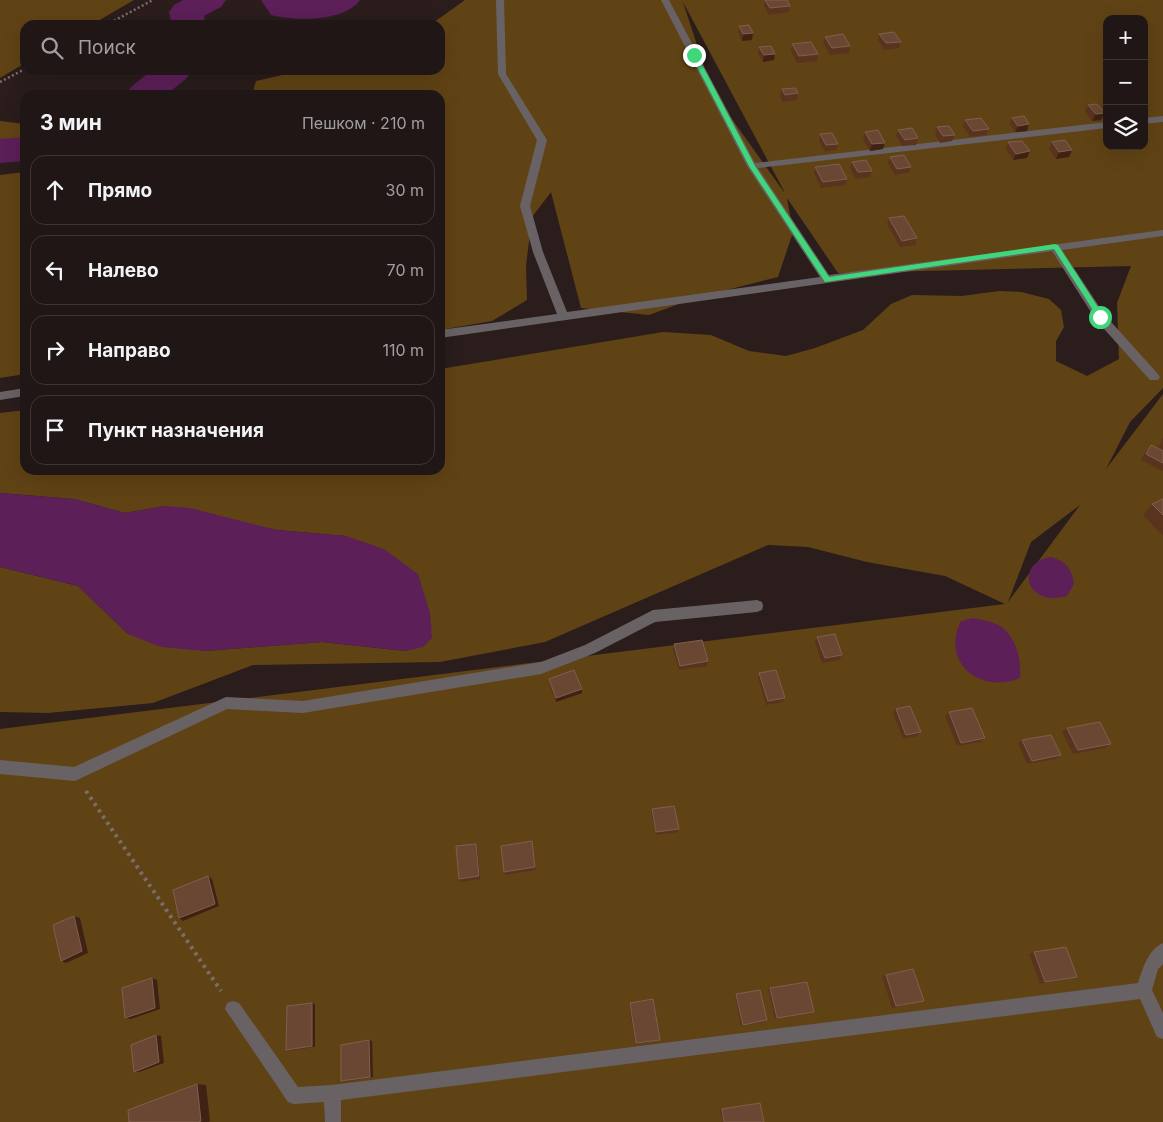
<!DOCTYPE html>
<html lang="ru">
<head>
<meta charset="utf-8">
<style>
  :root { --surface:#201615; --page:#2d2322; --text:#f1f3f6; --muted:#a29fa0; --line:#3d3534 }
  body { margin:0; font-family:Inter,sans-serif; background:var(--page); color:var(--text) }
  .controls { position:absolute; right:15px; top:15px; display:grid; overflow:hidden; border-radius:10px; box-shadow:0 5px 20px #0002 }
  .controls button { width:45px; height:45px; display:grid; place-items:center; padding:0; border:0; border-bottom:1px solid var(--line); background:var(--surface); color:var(--text); font:25px sans-serif }
  .stop { position:absolute; width:15px; height:15px; margin:-11px; border:4px solid #40d77c; border-radius:50%; background:#fff }
  .stop.end { background:#40d77c; border-color:#fff; box-shadow:0 1px 5px #0008 }
  .list { margin:0; padding:0; list-style:none }
  h2 { display:flex; justify-content:space-between; align-items:center; height:65px; margin:0; padding:0 20px; font-size:21px }
  h2 small { font-size:16px; font-weight:400; color:var(--muted) }
  .list li { display:grid; grid-template-columns:32px 1fr auto; gap:15px; align-items:center; box-sizing:border-box; height:70px; margin:0 10px 10px; padding:0 10px; border:1px solid var(--line); border-radius:15px }
  .list b { display:block; font-size:19px; white-space:nowrap }
  .list em { font-size:16px; font-style:normal; color:var(--muted) }
  .icon { flex:none; width:28px; height:28px; fill:none; stroke:currentColor; stroke-width:2; stroke-linecap:round; stroke-linejoin:round }
  .map { position:relative; flex:none; width:1163px; height:1122px; overflow:hidden }
  .search { position:absolute; background:var(--surface); box-shadow:0 5px 20px #0002; left:20px; top:20px; width:425px; height:55px; display:flex; align-items:center; gap:12px; box-sizing:border-box; padding:0 18px; border-radius:15px; color:var(--muted); font-size:19px }
  .panel { position:absolute; background:var(--surface); box-shadow:0 5px 20px #0002; left:20px; top:90px; width:425px; height:385px; border-radius:15px }
  .map>svg:first-child { display:block }
  .green { fill:#604315; fill-rule:evenodd }
  .water { fill:#5c1f58 }
  .lines { fill:none; stroke-linecap:round; stroke-linejoin:round }
  .river { fill:#5c1f58; fill-rule:evenodd }
  .path-far1 { stroke:#7a6e6d; stroke-width:2.5; stroke-dasharray:2 2.5; stroke-linecap:butt }
  .path { stroke:#7a6e6d; stroke-width:4; stroke-dasharray:3 4.5; stroke-linecap:butt }
  .minor { fill:#696265; fill-rule:evenodd }
  .wall { fill:#59331e }
  .shaded-wall { fill:#402214 }
  .building { fill:#694733; stroke:#7e604f }
  .route { fill:#40d77c }
</style>
</head>
<body>
<div class="map">
<svg width="1163" height="1122" viewBox="0 0 1163 1122">
  <rect width="100%" height="100%" fill="#2a1d1c"/>
  <path class="green" d="M0,0H134L91,25H25V63L0,78Z
    M465,0H1163V388L1130,422L1106,469L1163,394V1122H0V729L1005,604L945,576L867,562L808,547L768,545L545,642L440,662L253,665L153,703L48,713L0,712V567L78,586L128,634L205,651L322,642L406,651L346,536L277,530L165,506L125,513L74,499L0,493V413L25,410V470H440V369L663,332L711,335L749,351L786,356L815,348L863,330L891,304L912,295L962,296L999,291L1021,292L1049,299L1061,310L1064,327L1056,341V361L1087,376L1119,359L1117,303L1131,266L838,273L787,198L793,232L778,277L695,298L649,315L581,308L551,192L532,217L526,266L527,300L492,321L440,330V95H252L256,81L304,70H440V25H430ZM683,2L784,191V192L712,91ZM1107,19H1144V146H1107ZM1080,505L1008,602L1031,542Z
    M0,121L25,124V157L0,160Z
    M25,172V374L0,378V175Z"/>
  <path class="water" d="M0,493L74,499L125,513L165,506L190,508L277,530L346,536L384,549L418,574L430,613L432,638L423,647L406,651L322,642L205,651L161,647L128,634L78,586L0,567Z
    M1051,557C1066,561 1072,569 1074,584L1067,596C1023,608 1016,561 1051,557Z
    M973,618C982,620 996,622 1003,628C1018,642 1021,660 1020,678C981,695 940,662 961,621Z"/>
  <g class="lines">
    <path class="river" d="M183,0H226L221,7L204,16L206,25H172L169,12L174,5Z
      M261,0H360C345,22 295,21 271,15Z
      M152,70H192L187,78L166,95H126L131,87Z
      M25,137V161L0,163V139Z"/>
    <path class="path-far1" d="M106,25L153,0
      M0,82L25,69"/>
    <path class="path" d="M86,791L221,991"/>
    <path class="minor" d="M496,0H504L506,74L547,140L530,206L543,252L567,312L820,277L747,166L661,0H669L755,163L1107,122V128L758,168L829,275L1163,230V236L1062,250L1104,314L1158,374L1160,377L1158,380H1150L1096,320L1052,251L440,338V330L557,314L533,252L520,206L537,140L498,74Z
      M1163,116V122L1144,124V118Z
      M25,388V396L0,400V392Z
      M757,600L762,602L763,606L762,610L757,612L655,622L595,653L541,674L303,713L227,709L75,781L0,774V760L74,767L226,697L303,701L541,662L585,645L653,610Z
      M1163,943V964L1158,969L1152,990L1163,1013V1039L1157,1037L1140,999L341,1100V1122H325L324,1102L294,1104L288,1102L225,1009L227,1003L233,1001L239,1003L298,1087L332,1085L1138,983C1143,968 1148,950 1163,943Z"/>
  </g>
  <path class="wall" d="M765,0H787L790,6L789,12L769,15L764,6Z
    M739,26L752,40L742,41L738,32Z
    M879,34L901,42L899,48L884,50L878,40Z
    M825,37L850,46L849,53L830,55L823,43Z
    M792,44L818,54L817,61L797,63L791,51Z
    M759,47L774,60L763,62L758,53Z
    M782,89L798,93L797,100L783,102L780,96Z
    M1088,105L1101,120L1092,121L1085,111Z
    M1012,118L1027,131L1015,132L1010,124Z
    M965,120L989,129L986,135L970,137L963,126Z
    M937,127L955,135L952,141L940,143L935,134Z
    M898,130L918,138L916,145L902,146L896,136Z
    M865,132L883,149L870,151L863,139Z
    M820,134L838,144L836,150L825,152L819,141Z
    M1008,142L1030,151L1027,158L1013,160L1006,149Z
    M1052,142L1072,150L1069,157L1056,159L1049,149Z
    M890,157L911,167L909,173L895,175L888,163Z
    M852,162L872,171L870,177L856,179L850,168Z
    M815,167L847,179L845,185L821,188L814,173Z
    M889,218L917,238L915,245L900,247L887,224Z
    M1163,437V471L1141,460L1146,451L1151,445L1158,449Z
    M1163,499V536L1143,515L1152,504Z
    M817,637L842,655L839,660L822,663L815,642Z
    M674,644L708,661L707,666L679,670L673,649Z
    M759,673L785,698L783,702L766,705L758,677Z
    M549,679L582,693L556,702L549,683Z
    M896,709L921,732L917,736L903,739L893,713Z
    M949,712L985,738L981,742L957,746L945,716Z
    M1067,728L1111,744L1105,748L1073,754L1062,732Z
    M1022,740L1061,755L1056,759L1027,764L1018,743Z
    M652,809L679,829L678,832L656,835L651,812Z
    M532,841L536,870L505,875L504,872Z
    M476,844L477,847L480,879L460,882L459,879Z
    M1034,952L1077,977L1040,984L1029,954Z
    M886,975L924,1001L892,1008L882,976Z
    M770,988L814,1012L812,1013L775,1019L768,989Z
    M736,994L767,1020L765,1022L741,1026L735,995Z
    M312,1003L315,1004V1047L290,1051L286,1050Z
    M630,1003L660,1040L659,1041L635,1044L629,1005Z
    M372,1041L373,1077L344,1082L341,1081Z
    M760,1103L764,1122H723L720,1110Z"/>
  <path class="shaded-wall" d="M753,33L752,40L742,41L743,34Z
    M775,54L774,60L763,62L764,55Z
    M1105,113L1101,120L1092,121L1096,114Z
    M1029,124L1027,131L1015,132L1018,126Z
    M885,143L883,149L870,151L872,144Z
    M1072,150L1069,157L1056,159L1059,152Z
    M1030,151L1027,158L1013,160L1016,154Z
    M582,689V693L556,702V698Z
    M476,844L477,847L480,879L479,876Z
    M208,876L212,879L219,906L183,921L179,918Z
    M74,916L80,918L88,953L66,963L61,961Z
    M152,978L157,980L160,1009L131,1019L125,1018Z
    M312,1003L315,1004V1047L312,1046Z
    M156,1035L161,1036L164,1063L139,1072H134Z
    M369,1040L372,1041L373,1077H370Z
    M197,1084L206,1085L210,1121L208,1122H198Z"/>
  <path class="building" d="M765,0H787L790,6L770,8Z
    M749,25L753,33L743,34L739,26Z
    M894,32L901,42L886,43L879,34Z
    M843,34L850,46L832,48L825,37Z
    M811,42L818,54L799,56L792,44Z
    M771,46L775,54L764,55L759,47Z
    M795,88L798,93L785,95L782,89Z
    M1097,104L1105,113L1096,114L1088,105Z
    M1024,116L1029,124L1018,126L1012,118Z
    M981,118L989,129L973,131L965,120Z
    M949,126L955,135L943,136L937,127Z
    M912,128L918,138L905,140L898,130Z
    M878,130L885,143L872,144L865,132Z
    M832,133L838,144L826,145L820,134Z
    M1065,140L1072,150L1059,152L1052,142Z
    M1022,141L1030,151L1016,154L1008,142Z
    M904,155L911,167L897,169L890,157Z
    M866,160L872,171L858,172L852,162Z
    M839,164L847,179L823,182L815,167Z
    M904,216L917,238L902,241L889,218Z
    M1151,445L1163,451V463L1146,454Z
    M1163,499V515L1152,504Z
    M835,634L842,655L825,658L817,637Z
    M702,640L708,661L680,666L674,644Z
    M574,670L582,689L556,698L549,679Z
    M776,670L785,698L768,701L759,673Z
    M910,706L921,732L906,735L896,709Z
    M972,708L985,738L961,743L949,712Z
    M1100,722L1111,744L1078,750L1067,728Z
    M1051,735L1061,755L1032,761L1022,740Z
    M674,806L679,829L656,832L652,809Z
    M532,841L535,867L504,872L501,846Z
    M476,844L479,876L459,879L456,846Z
    M208,876L215,904L179,918L173,890Z
    M74,916L82,951L61,961L53,925Z
    M1066,947L1077,977L1045,982L1034,952Z
    M913,969L924,1001L896,1006L886,975Z
    M152,978L155,1008L125,1018L122,988Z
    M807,982L814,1012L777,1018L770,988Z
    M760,990L767,1020L743,1025L736,994Z
    M653,999L660,1040L636,1043L630,1003Z
    M312,1003V1046L286,1050L287,1006Z
    M156,1035L159,1062L134,1072L131,1045Z
    M369,1040L370,1077L341,1081V1045Z
    M197,1084L201,1121L198,1122H129L128,1110Z
    M760,1103L764,1122H724L722,1109Z"/>
  <path class="route" d="M694,54L697,55L755,166L829,277L1055,244L1058,245L1103,315V318H1098L1054,249L825,282L749,166L691,55Z"/>
</svg>
<div class="controls">
<button>+</button>
<button>−</button>
<button><svg class="icon" aria-label="layers" viewBox="0 0 24 24"><path d="M12 4l9 5-9 5-9-5zM3 14l9 5 9-5"/></svg></button>
</div>
<div class="stop" style="left:1100px;top:317px"></div>
<div class="stop end" style="left:694px;top:55px"></div>
<div class="search"><svg class="icon" aria-label="search" viewBox="0 0 24 24"><circle cx="10" cy="10" r="6"/><path d="M15 15l6 6"/></svg>Поиск</div>
<section class="panel">
<h2>3 мин<small>Пешком · 210 m</small></h2>
<ul class="list">
<li><svg class="icon" aria-label="ahead" viewBox="0 0 24 24"><path d="M12 20V5M6 11l6-6 6 6"/></svg><div><b>Прямо</b></div><em>30 m</em></li>
<li><svg class="icon" aria-label="left" viewBox="0 0 24 24"><path d="M17 20v-9H6M10 6l-5 5 5 5"/></svg><div><b>Налево</b></div><em>70 m</em></li>
<li><svg class="icon" aria-label="right" viewBox="0 0 24 24"><path d="M7 20v-9h11M14 6l5 5-5 5"/></svg><div><b>Направо</b></div><em>110 m</em></li>
<li><svg class="icon" aria-label="arrive" viewBox="0 0 24 24"><path d="M6 21V4h12l-3 4 3 4H6"/></svg><div><b>Пункт назначения</b></div></li>
</ul>
</section>
</div>
</body>
</html>
